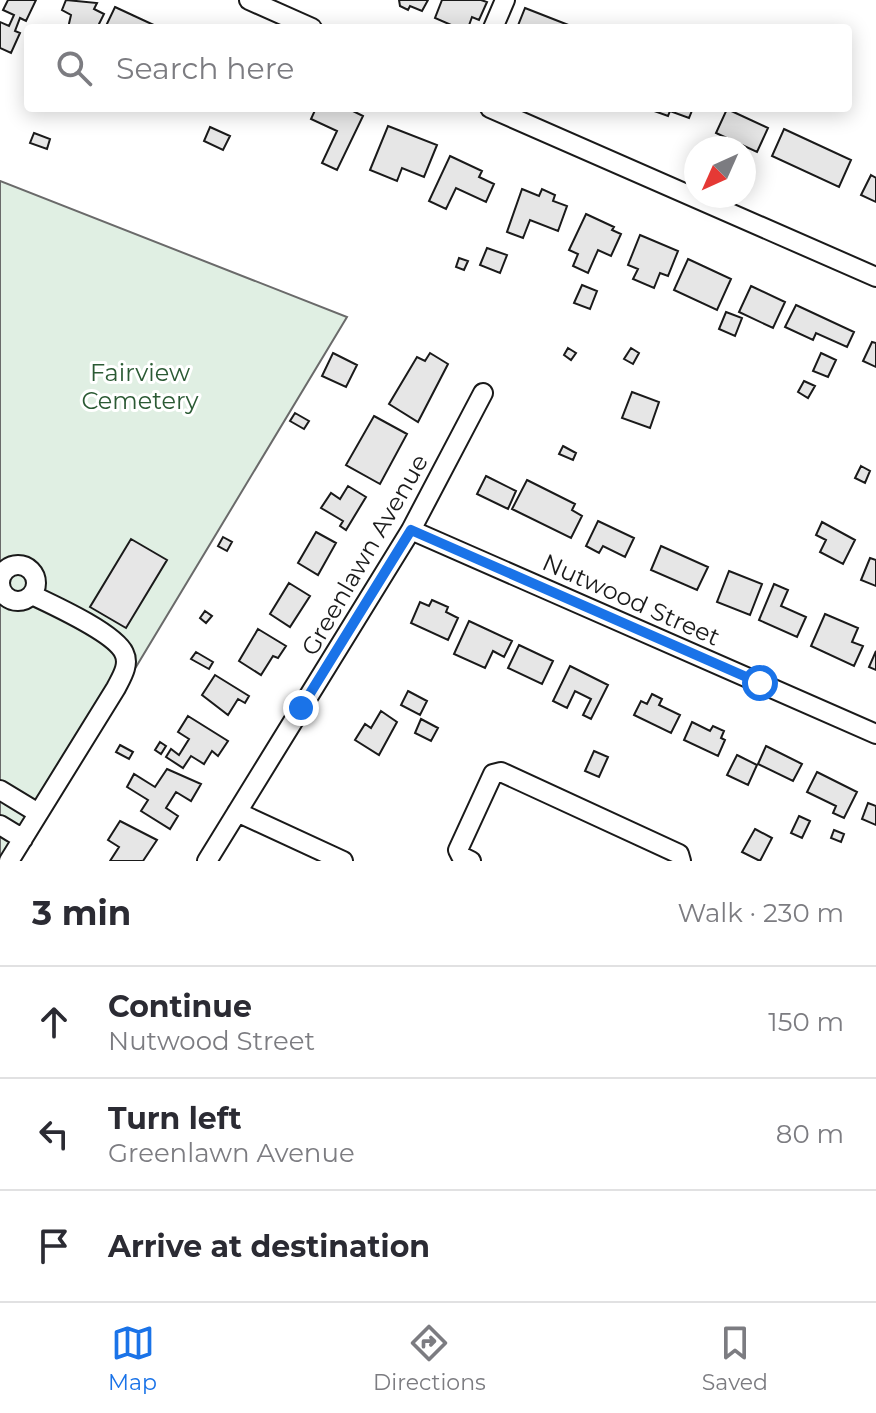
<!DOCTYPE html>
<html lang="en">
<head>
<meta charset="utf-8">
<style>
  :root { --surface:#fff; --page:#f2f2f3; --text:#2b2b33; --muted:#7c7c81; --line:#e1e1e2; --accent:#1a73e8 }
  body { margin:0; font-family:Montserrat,sans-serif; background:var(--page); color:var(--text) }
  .compass { position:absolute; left:684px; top:136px; width:72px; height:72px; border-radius:50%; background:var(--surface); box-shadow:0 4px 20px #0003; rotate:225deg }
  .stop { position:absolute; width:24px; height:24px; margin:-18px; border:6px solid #1a73e8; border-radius:50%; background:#fff }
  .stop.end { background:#1a73e8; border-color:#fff; box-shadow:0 2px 8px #0008 }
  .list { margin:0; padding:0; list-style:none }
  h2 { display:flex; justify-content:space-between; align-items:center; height:104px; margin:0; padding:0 32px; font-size:34px }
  h2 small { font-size:26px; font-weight:400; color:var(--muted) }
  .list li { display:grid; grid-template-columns:52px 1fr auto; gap:24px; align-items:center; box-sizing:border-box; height:112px; padding:0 32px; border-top:2px solid var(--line) }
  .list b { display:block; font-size:30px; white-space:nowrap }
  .list p { margin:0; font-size:26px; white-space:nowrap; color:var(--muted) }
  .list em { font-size:26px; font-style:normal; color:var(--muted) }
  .icon { flex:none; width:44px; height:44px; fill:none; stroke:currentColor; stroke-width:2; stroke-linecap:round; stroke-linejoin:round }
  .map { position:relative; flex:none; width:876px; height:861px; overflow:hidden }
  .search { position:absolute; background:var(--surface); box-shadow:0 4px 20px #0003; left:24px; right:24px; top:24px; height:88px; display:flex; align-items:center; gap:20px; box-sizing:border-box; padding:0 28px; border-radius:8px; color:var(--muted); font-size:30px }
  .sheet { height:440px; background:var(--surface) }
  nav { display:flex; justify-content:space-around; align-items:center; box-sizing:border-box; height:112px; border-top:2px solid var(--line); background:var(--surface); font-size:22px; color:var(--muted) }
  nav a { display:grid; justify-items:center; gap:4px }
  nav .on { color:var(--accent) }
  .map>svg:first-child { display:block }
  .green { fill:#e0efe3; stroke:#6a6a6a; stroke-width:2 }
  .building { fill:#e6e6e6; stroke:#1a1a1a; stroke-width:2 }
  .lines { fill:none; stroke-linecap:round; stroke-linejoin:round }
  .minor-casing { stroke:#1a1a1a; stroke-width:22 }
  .minor { stroke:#fff; stroke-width:18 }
  .route { stroke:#1a73e8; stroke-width:10 }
  .labels { text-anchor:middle; stroke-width:6; stroke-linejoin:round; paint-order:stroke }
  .park-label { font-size:24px; fill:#2b5a34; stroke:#fff }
  .street-label { font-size:24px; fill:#1a1a1a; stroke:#fff }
</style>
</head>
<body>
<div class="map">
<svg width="876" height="861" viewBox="0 0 876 861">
  <rect width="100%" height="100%" fill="#fff"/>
  <path class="green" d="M0,181L347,317L19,861H0Z"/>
  <path class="building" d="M8,0H36L26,21L20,18L15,31L20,33L11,53L0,48V22L9,26L14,15L3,10Z
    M66,0L97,3L94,9L104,14L97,28H68L71,15L62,10Z
    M399,0H428L422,11L410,6L408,10L400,6Z
    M442,0H481L487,2L479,20L472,17L468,28H458L435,18Z
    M115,7L156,26L155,28H105Z
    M525,8L571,26V28H517Z
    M316,108H347L363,116L337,170L322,163L337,131L311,119Z
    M646,108H693L689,118L670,111L668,116Z
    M727,109L768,128L757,152L716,133Z
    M388,126L437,145L424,177L402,168L397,181L370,170Z
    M210,127L230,136L223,150L204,141Z
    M784,129L851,160L839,187L772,156Z
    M34,133L50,139L47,149L30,143Z
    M450,156L482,171L479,177L494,184L486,202L456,188L446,209L429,201Z
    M871,175L876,178V202L861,195Z
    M522,189L539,196L542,189L555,195L553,201L567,206L558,231L530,220L523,238L507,232Z
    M586,214L614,227L612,230L621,234L611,256L598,250L588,273L573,266L578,254L569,250Z
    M640,235L678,251L668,276L660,273L654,288L633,279L638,269L628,265Z
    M487,248L507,255L500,273L480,265Z
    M459,258L468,261L464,270L456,267Z
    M688,259L731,279L717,310L674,290Z
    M582,285L597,291L590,309L574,303Z
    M751,286L785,302L773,328L739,312Z
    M796,305L854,332L847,347L816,333L813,340L785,327Z
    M726,312L742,318L735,336L719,329Z
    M872,342L876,343V367L863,361Z
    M568,348L576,353L571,360L564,355Z
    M631,348L639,353L633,364L624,359Z
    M333,353L357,365L346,387L322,376Z
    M430,353L448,364L418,422L389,404L417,357L425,361Z
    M821,353L836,360L828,377L813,371Z
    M804,381L815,386L808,398L798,392Z
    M632,392L659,402L650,428L622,418Z
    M295,413L309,421L304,429L290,421Z
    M374,416L407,434L380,484L346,465Z
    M563,446L576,453L573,460L559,454Z
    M861,466L870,471L865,483L855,478Z
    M486,476L516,491L508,509L477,494Z
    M527,480L575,504L572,510L582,516L571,538L512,509Z
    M348,486L366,497L346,530L340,526L343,521L321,508L331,493L340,499Z
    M598,521L634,538L625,557L603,546L599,553L586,546Z
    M822,522L855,540L843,564L820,552L826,540L816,535Z
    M316,532L336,543L318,575L298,563Z
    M223,537L232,542L227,551L218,546Z
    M131,539L167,560L126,628L90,607Z
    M661,546L708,567L697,590L651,570Z
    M870,558L876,560V586L861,580Z
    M729,571L762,584L750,615L717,602Z
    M289,583L310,596L290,627L270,614Z
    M774,584L788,590L781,606L806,617L797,637L759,620Z
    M432,600L448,607L446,612L458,618L448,640L411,623L420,602L429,606Z
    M205,611L212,616L206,623L200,618Z
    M825,614L858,628L852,642L863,646L854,666L811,646Z
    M469,621L512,641L504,657L493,651L485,668L454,654Z
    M258,629L286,646L278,658L273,656L261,675L239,661Z
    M519,645L553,661L542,684L508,668Z
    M876,651V670L869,667Z
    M196,652L213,662L209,669L191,659Z
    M570,666L608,685L591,719L583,715L591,699L575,691L567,708L553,701Z
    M215,675L249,696L245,703L238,699L228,715L202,695Z
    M408,691L427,701L420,715L401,705Z
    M652,694L662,699L659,705L680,715L671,733L634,715L641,701L647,704Z
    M381,711L397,722L379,755L355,740L365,724L371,728Z
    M188,716L228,741L218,756L212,751L204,764L191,756L183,768L166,757L171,749L179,755L189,739L178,732Z
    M421,719L438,728L431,741L415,733Z
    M692,722L710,731L713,726L724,731L721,738L725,740L718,756L684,740Z
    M160,742L166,746L161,754L155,750Z
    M120,745L133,752L129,759L116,752Z
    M766,746L802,764L793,781L758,764Z
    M594,751L608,757L599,777L585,771Z
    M737,755L757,765L748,785L727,775Z
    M167,769L201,784L191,801L176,792L166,808L178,816L170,829L141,811L148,800L127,787L134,774L155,787Z
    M817,772L857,792L844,818L833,813L836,806L807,792Z
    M868,803L876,806V825L862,819Z
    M799,816L810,821L802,838L791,833Z
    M120,821L157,840L143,861H110L119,847L108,840Z
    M755,829L772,838L760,861L742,852Z
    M834,830L844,834L841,842L831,838Z"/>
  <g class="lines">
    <defs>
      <path id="minor" d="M249,0L312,28
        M493,28L505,0
        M490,108L876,277
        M411,530L876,734
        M0 583a18 18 0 1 1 36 0a18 18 0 1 1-36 0Z
        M0,790L38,813
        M237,812L343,861
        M0,825L23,839
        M9,861L116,688C121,678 130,665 124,653C115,633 53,605 32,595
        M207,861L411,530L483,393
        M471,861L461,856L458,850L493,774L501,772L679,854L681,861"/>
    </defs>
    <use href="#minor" class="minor-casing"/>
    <use href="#minor" class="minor"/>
  </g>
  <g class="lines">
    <path class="route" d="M301,708L411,530L760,683"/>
  </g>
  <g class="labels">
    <g class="park-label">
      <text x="140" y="381">Fairview<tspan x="140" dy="28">Cemetery</tspan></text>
    </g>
    <g class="street-label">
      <text transform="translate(365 555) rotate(-60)" y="8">Greenlawn Avenue</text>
      <text transform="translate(631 600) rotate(24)" y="8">Nutwood Street</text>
    </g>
  </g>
</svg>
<svg class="compass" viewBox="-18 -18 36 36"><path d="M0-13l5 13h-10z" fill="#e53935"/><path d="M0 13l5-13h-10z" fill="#7c7c81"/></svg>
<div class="stop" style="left:760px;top:683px"></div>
<div class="stop end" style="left:301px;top:708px"></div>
<div class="search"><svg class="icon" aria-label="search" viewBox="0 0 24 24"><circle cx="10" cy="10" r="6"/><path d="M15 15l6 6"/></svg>Search here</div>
</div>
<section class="sheet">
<h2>3 min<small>Walk · 230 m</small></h2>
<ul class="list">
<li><svg class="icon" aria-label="ahead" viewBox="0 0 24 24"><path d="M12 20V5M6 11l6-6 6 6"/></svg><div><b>Continue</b><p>Nutwood Street</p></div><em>150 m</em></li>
<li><svg class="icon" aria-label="left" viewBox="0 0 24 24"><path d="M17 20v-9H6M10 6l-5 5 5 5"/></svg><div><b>Turn left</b><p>Greenlawn Avenue</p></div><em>80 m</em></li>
<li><svg class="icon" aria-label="arrive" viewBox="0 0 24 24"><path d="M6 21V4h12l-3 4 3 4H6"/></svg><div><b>Arrive at destination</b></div></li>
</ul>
</section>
<nav>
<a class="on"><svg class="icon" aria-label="map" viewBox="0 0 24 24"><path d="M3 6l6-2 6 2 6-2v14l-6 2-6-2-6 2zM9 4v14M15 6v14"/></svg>Map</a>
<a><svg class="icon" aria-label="directions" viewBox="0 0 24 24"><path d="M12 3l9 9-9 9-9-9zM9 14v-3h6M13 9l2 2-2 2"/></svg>Directions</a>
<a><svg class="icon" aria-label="saved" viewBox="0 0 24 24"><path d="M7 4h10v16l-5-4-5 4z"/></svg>Saved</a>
</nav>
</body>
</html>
